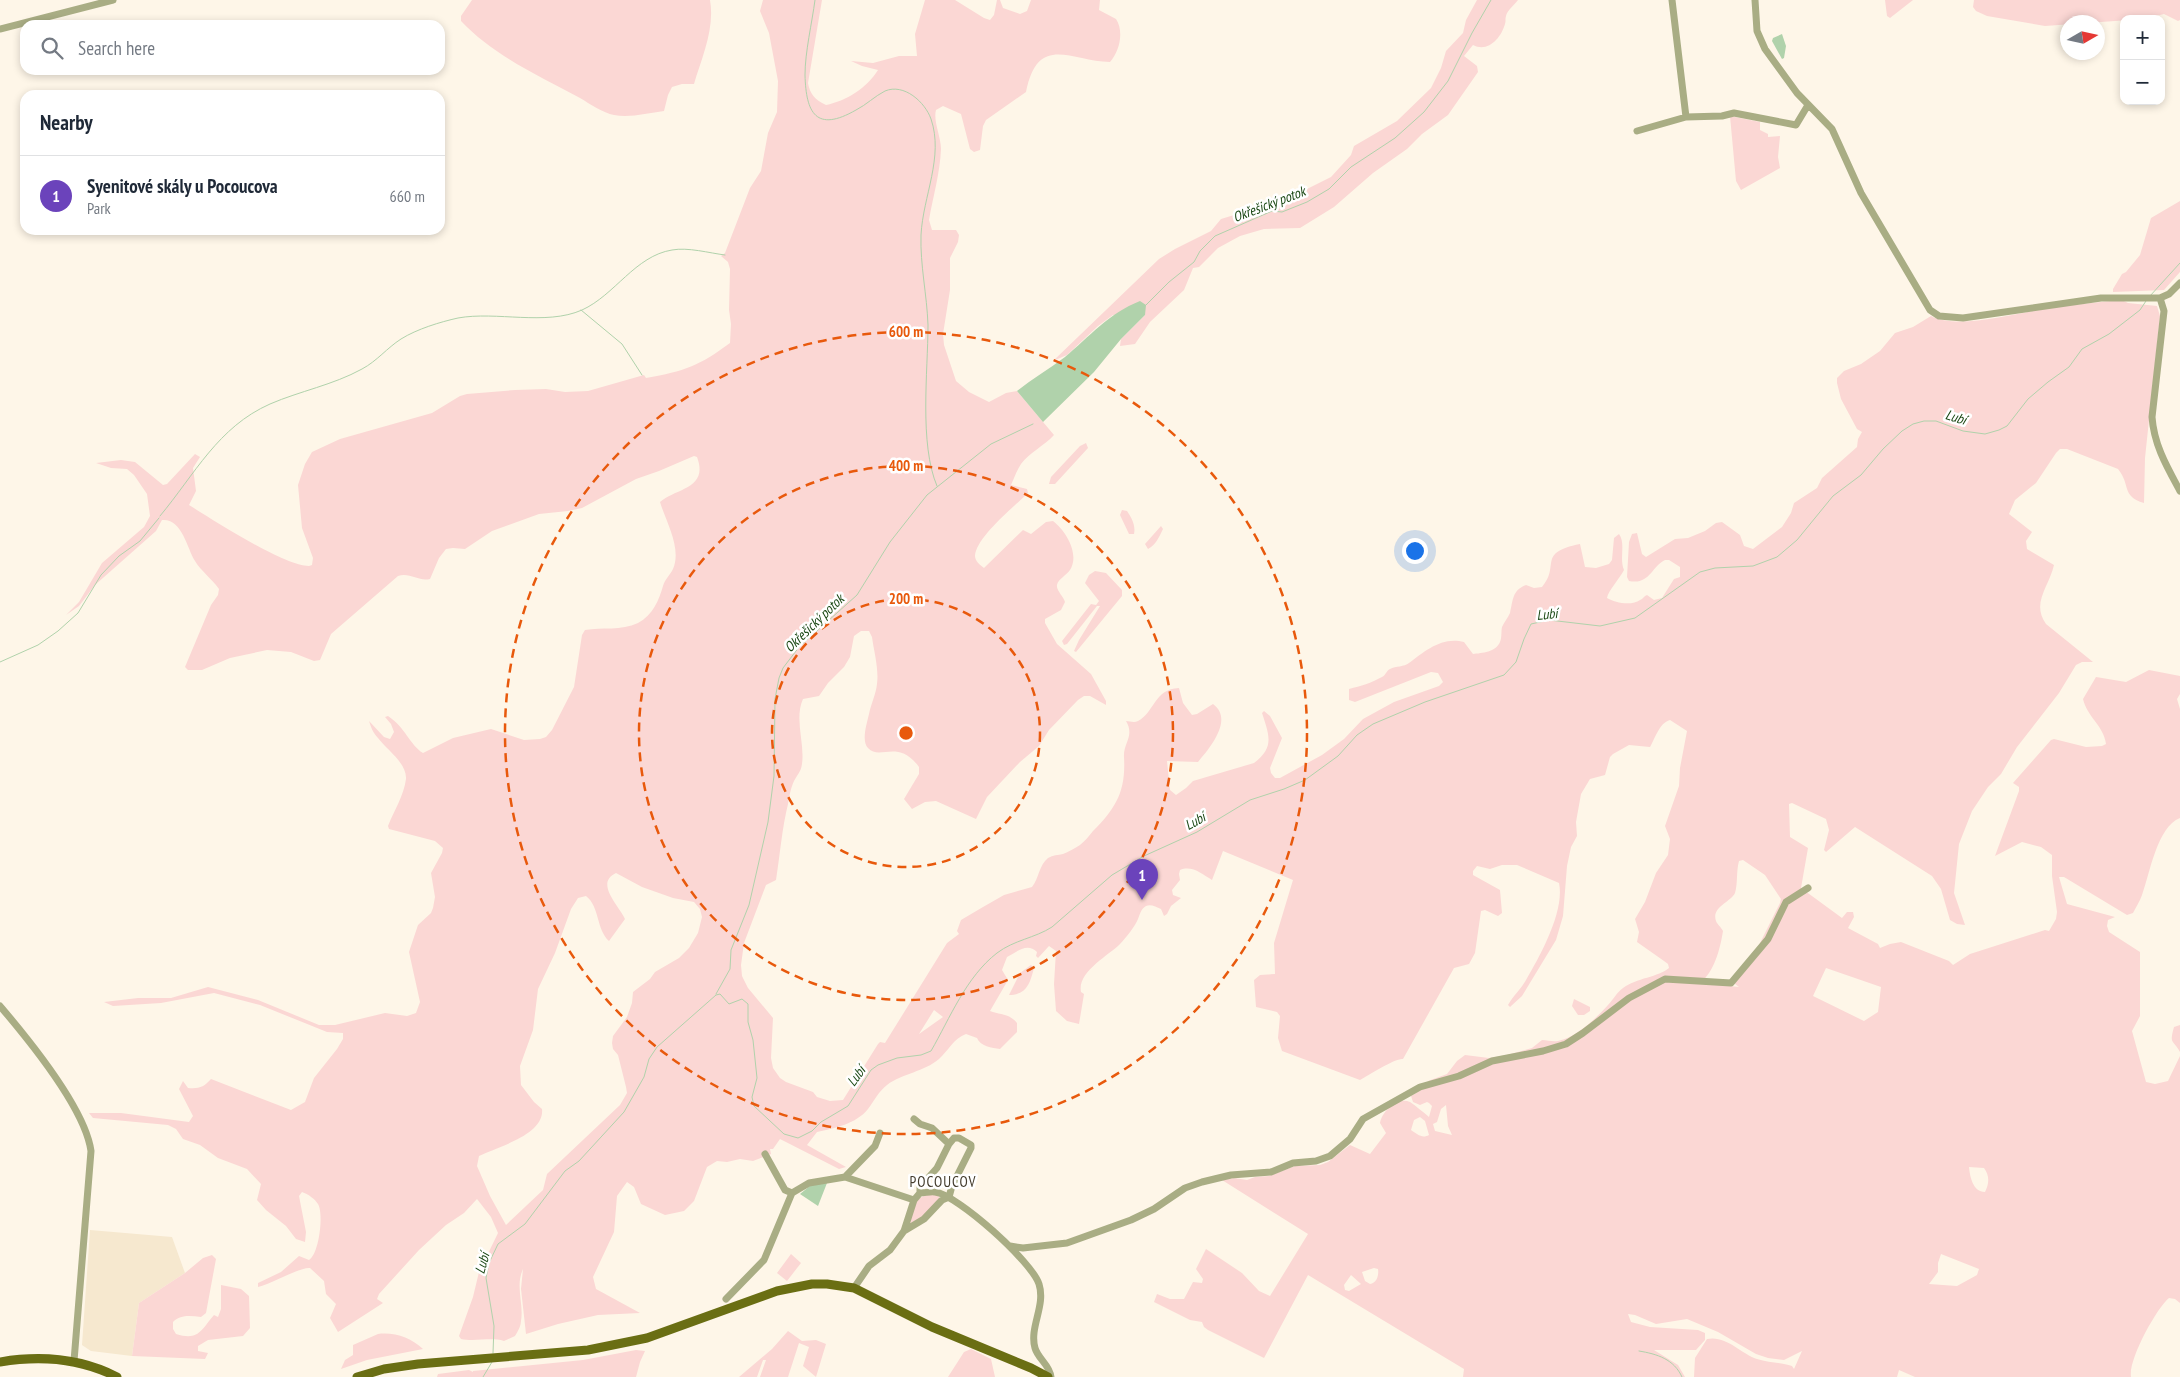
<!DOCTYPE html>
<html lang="en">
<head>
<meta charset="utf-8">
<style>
  :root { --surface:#fff; --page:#f2f2f3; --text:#1f2937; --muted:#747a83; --line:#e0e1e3; --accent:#6b43bb }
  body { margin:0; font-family:"PT Sans Narrow",sans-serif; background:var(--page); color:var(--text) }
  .controls { position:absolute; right:15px; top:15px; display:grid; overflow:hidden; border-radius:10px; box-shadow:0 2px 8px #0003 }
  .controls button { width:45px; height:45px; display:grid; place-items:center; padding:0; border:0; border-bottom:1px solid var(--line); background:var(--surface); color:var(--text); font:25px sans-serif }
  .compass { position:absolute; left:2060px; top:15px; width:45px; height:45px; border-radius:50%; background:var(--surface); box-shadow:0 2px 8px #0003; rotate:81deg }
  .you { position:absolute; left:1414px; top:550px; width:18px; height:18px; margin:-12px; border:4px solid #fff; border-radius:50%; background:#1a73e8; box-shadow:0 0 0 8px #1a73e833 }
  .badge { display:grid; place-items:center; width:32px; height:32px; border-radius:50%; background:var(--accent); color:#fff; font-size:16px; font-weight:700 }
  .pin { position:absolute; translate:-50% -41px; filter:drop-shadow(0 1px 2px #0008) }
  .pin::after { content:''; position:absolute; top:26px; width:18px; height:15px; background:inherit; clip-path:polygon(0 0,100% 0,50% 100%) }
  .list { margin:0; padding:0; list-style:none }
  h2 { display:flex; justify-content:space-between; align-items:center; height:65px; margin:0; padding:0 20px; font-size:21px }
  h2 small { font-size:16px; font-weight:400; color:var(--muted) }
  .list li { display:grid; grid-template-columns:32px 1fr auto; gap:15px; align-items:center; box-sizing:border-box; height:80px; padding:0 20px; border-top:1px solid var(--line) }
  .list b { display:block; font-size:19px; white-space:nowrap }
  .list p { margin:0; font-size:16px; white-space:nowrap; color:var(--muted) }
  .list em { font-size:16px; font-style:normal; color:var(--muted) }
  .icon { flex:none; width:28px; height:28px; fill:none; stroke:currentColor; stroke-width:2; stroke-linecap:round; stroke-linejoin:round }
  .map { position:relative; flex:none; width:2180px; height:1377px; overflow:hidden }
  .search { position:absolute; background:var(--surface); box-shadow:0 2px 8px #0003; left:20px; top:20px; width:425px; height:55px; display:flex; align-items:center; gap:12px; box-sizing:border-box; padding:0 18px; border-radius:15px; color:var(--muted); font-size:19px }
  .panel { position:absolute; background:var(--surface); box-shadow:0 2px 8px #0003; left:20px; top:90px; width:425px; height:145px; border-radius:15px }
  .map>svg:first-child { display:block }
  .built { fill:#f6e8cf }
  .green { fill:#fbd7d4; fill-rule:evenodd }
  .water { fill:#b0d2ab }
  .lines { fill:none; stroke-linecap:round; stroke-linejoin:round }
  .stream { stroke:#b0d2ab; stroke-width:1 }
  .minor { stroke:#a9ad84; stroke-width:7 }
  .major { stroke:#6a6e13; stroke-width:9 }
  .ring { fill:none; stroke:#e8590c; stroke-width:2.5; stroke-dasharray:9 6 }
  .labels { text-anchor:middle; stroke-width:5; stroke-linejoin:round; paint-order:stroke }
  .water-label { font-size:14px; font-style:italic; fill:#1a4814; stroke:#fff }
  .quarter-label { font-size:15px; letter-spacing:1px; fill:#443c2d; stroke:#fff }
  .centre { fill:#e8590c; stroke:#fff; stroke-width:2.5 }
  .ring-label { font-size:15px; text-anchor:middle; font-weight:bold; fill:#e8590c; stroke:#fff; stroke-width:5; stroke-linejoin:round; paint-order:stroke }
</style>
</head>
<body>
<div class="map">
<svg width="2180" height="1377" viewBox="0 0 2180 1377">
  <rect width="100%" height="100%" fill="#fef6e8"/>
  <path class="built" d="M90,1230L172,1237L185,1273L139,1303L132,1356L91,1351L82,1345Z"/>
  <path class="green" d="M472,0H710C715,29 702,57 694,84H682L672,87L668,95L664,111C648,113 630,118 614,115C603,113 590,104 580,98C539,76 493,55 461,21V16Z
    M763,0H822L808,83C810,94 815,100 826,105C846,101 867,88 878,70L862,66L851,61L873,63L899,56H917L915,34L925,0H955L984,18L990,20L994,15L997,0H1000L1003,8L1020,14L1027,11L1031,0H1100L1099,10L1116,19C1124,31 1120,51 1110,62C1070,61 1038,33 1026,92L986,120L983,126L980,150L974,152L970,149L961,114L943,106L936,110C933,121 941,137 941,149C940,173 933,197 929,220L932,230H956L959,235L958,242L950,258V290L943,334L944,345L956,381L969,392L989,402L1006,393L1017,391L1054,435C1044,446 1030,452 1021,464C1017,470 1014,478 1011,485L1027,489L1028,493C1015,506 976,537 975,556C975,561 980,565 984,568L1023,530L1031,534L1046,522L1053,521C1066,531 1080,554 1070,570C1067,575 1058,579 1057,585C1056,590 1064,597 1065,602L1061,610L1045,619V623L1057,644L1091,674L1106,701V705L1090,696H1084L1078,700L1049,730L1039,746L1020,762L987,797L976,819L936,801L925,802L912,809L904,799L919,774V767C898,738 880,761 868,748C861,741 867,723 869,714C871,704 876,694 877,684C879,669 874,652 872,637L869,631H861L854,636L850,657L844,667L828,683L819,696L803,699C794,719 805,743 802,764C801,772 797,775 794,781C791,787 789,797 788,804C782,828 780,855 776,880L766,885L744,943L741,965L742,976L748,988L773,1018L771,1058L773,1068L780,1078L786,1082L813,1092L817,1097L830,1101L843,1100L878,1044L880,1042L885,1043L947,943L959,934L957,931L961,920L983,907L1004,895L1032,887C1039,878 1039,865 1048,858C1053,855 1058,855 1063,854C1068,852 1075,848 1080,845C1085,841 1089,836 1093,831C1116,808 1126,791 1124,757C1123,743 1135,736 1126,721C1130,721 1134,723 1138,721C1155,712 1154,689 1179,688L1183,703L1192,715L1197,714L1213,704C1234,719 1210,748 1198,762L1167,761L1170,790L1176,795L1186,788L1193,781L1254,763C1275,747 1269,735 1262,713L1264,711L1270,716L1282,738L1270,768L1271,773L1275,778H1280L1322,755L1344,739L1363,719L1394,702L1439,686L1443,682L1438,673L1431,672L1355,702L1349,700V689C1361,686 1371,683 1382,677C1386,675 1386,671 1390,669C1396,666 1404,667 1409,663C1425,651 1442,636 1464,642L1473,654C1482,653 1496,652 1500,642C1502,638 1501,631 1502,627C1504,622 1508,618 1510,613C1513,601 1512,590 1526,585L1534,588L1542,587C1561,565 1536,553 1580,544L1585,567L1596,568L1609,564L1612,560L1614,538L1619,534C1626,544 1619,558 1624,570C1620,578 1608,591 1607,598C1615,603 1632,606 1640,600C1643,599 1644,596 1647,595L1654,600L1662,598L1674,579L1680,577V567L1669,560H1665C1651,567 1650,585 1629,581L1627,577L1629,542L1632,534L1637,533L1642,554L1646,557L1675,539L1688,538L1705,531L1716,523L1722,522L1740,535L1744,546L1753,549L1782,527L1791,513L1794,503L1817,488L1822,478L1857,447L1858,439L1862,432L1857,429L1841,399L1837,383V378L1844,371L1861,364L1880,351L1895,333L1913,327L1931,316C1959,331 2024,311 2056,307C2078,304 2100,302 2122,300L2128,303L2157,306L2160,316L2145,458L2144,503C2121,496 2131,485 2118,469L2067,449H2060L2056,453L2036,483L2015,500L2009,514L2032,532L2026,541L2027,549L2054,565C2049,587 2031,603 2046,624L2093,662H2082L2076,665L2059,693L2017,747L2001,774L1988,787L1972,811L1959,844L1954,893L1965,925L1957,924L1950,920L1941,889L1932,876L1855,827L1826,852L1824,850L1829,830L1826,819L1792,803L1789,804L1790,837L1808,848L1801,888L1842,918L1847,912H1853L1854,917L1848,928L1878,944L1880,948L1890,944L1901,942L1949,961L1953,965L1970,954L2045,930L2049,931L2056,919L2057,912L2052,876V855L2041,847L2022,842L1995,856L2019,791V787L2013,783L2051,740L2054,739L2086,747L2102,746L2106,744C2104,726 2087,717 2083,699L2096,677L2126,682L2149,670L2180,676V694L2177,699L2180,709V818C2157,827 2150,873 2142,895C2140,901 2136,907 2133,913L2127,915L2064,877H2059L2067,904L2115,917L2108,920L2107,926L2109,932L2140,952V1016L2132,1031L2146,1082L2155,1084L2168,1081L2180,1056V1303L2175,1299L2169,1298C2156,1309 2128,1360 2131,1377H1915L1899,1370L1897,1377H1694L1695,1358L1707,1339C1726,1335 1740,1353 1757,1359C1769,1363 1781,1362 1792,1366L1794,1369L1802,1351L1784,1360L1768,1358L1756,1354L1718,1332L1687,1319L1656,1324L1635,1315L1628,1314L1631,1322L1650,1327L1698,1330L1705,1333V1340L1696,1350H1654L1678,1365L1685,1377H1463L1464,1369L1308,1275L1264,1358L1208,1330L1204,1327L1202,1322L1190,1320L1154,1302L1157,1294L1170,1299H1184L1193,1282L1202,1283L1203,1279L1196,1269L1206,1249L1242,1273L1259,1291L1270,1296L1308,1234L1222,1180L1234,1178L1247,1180L1255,1177L1269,1176L1295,1166L1320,1165L1328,1162L1350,1145L1370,1154L1386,1133L1380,1123C1382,1111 1398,1096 1410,1102C1416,1106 1423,1112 1429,1117L1432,1106L1429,1103L1427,1102L1420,1105L1413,1102L1411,1096L1423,1089L1428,1081L1447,1074L1457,1061L1465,1055L1489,1058L1507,1055L1532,1048L1542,1040C1548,1040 1552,1042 1558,1041C1577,1037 1595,1019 1608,1005C1613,1000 1617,992 1623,988C1636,978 1659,977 1669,968L1668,964L1664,961L1637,942L1639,932L1635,919L1645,902L1656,873L1668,855L1670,839L1665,826L1679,786L1680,768L1687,731L1670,720C1659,723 1655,739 1650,747L1629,745L1613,754L1610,757L1605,775L1590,779L1581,794L1576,822L1577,836L1571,847L1567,866L1563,916L1556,940L1522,996L1510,1007L1508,1005C1513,996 1521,989 1526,980C1540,956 1565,911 1559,883L1517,865H1502L1490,869L1477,866L1473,871V875L1500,890L1502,913L1498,916L1485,910L1481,911L1475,953L1469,964L1454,968L1403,1059C1395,1058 1369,1075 1360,1080L1282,1051L1278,1038L1280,1016L1277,1012L1256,1007L1254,980L1260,975L1275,974L1274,943L1293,880L1223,851L1212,880C1202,874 1192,865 1180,870L1179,874L1180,880L1172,890L1173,895L1181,898L1171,906L1167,914L1164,916L1161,909C1156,907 1151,904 1146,906C1141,909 1140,914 1138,919C1136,925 1125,939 1120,944C1108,956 1077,972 1081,992L1084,994L1079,1024L1067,1021L1056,1011L1054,984L1056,951L1049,946L1038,958L1036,956L1037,952C1027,942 1017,952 1007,957L1002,970L1008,980L990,1011C1000,1015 1009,1013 1017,1023V1032L1000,1049C992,1048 980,1046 977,1038L966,1034C954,1038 948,1051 939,1059C924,1072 903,1073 887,1085C879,1091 874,1101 868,1109C856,1124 835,1128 817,1132L807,1145L846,1167L839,1169L780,1139L773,1149H770L771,1154L753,1161L740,1159L727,1162L717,1161L707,1167L694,1201L684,1211L665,1215L641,1204L634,1187L627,1182L617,1196L614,1232L593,1277L596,1289L640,1313L598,1315L558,1324L526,1334L521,1289L523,1269C515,1286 524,1304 521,1321C521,1326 518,1331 515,1336L504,1341C491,1337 475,1342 461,1339L459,1336L473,1297L479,1272L498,1233L491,1217L477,1199L464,1213L446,1225L419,1250L379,1294L377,1299L383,1303L338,1332L330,1318L336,1304L326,1294L324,1281L310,1268C299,1267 272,1284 258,1287V1283L281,1272L299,1256L309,1260C319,1254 324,1214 318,1204C315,1199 308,1194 302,1192L299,1196L306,1232L305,1242L296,1239L286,1226L266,1210L257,1200L261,1184L247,1169L218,1158L200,1145L183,1139L176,1129L168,1125L93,1118L89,1113H121L189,1122L193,1116L179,1089L183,1081L188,1088C199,1089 204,1087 211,1079L291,1110L305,1102L314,1078L337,1049L343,1039V1033L327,1032L260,1005L214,993L161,1003L113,1006L104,1002L138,998H171L208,987L258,1000L319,1025H335L385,1013L407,1016L416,1013L420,1002L409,952L418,925L431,913L433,908L435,897L431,873L442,853L443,848L435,841L389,829L388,826C394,811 404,795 406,779C407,763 386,749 378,738C373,733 371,727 369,721L384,737L390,739L394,732L391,724L385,717L388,716C405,727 410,745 423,753L453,738L491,729L524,740L540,739L546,737L552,730L574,687L582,635L585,630C602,627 621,631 638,623C653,615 659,600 663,586C665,579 670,575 673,569C682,548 666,522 660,502C676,488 709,489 697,457L694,456L659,471L636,479L582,508L568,511L539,514L492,531L465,549L453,548L446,549L439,558L430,579C419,582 410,572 398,576L331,634L320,660L314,661L291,652L267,650L230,658L202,670H188L185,667L211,605L218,595L219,589C212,579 201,571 195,561C187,548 182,518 162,520L156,531L95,585L79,606L66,615L79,602L102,563L144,527L150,516L147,494L134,475L127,469L111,468L96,463L121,460L135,462L163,485L167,484L195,454L200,457L193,468L196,491L189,505C213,520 284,566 309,566L312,565L313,558L302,528L298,485L305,464L312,452L340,439L432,413L460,396L467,394L515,390L546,389L565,392L588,391L644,375L646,378C685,371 699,366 730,343L731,324L729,310L730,269L728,262L721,256L725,253L750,188L761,171L768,133L777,112L778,81L769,33L760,11ZM1743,860L1765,875L1781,899L1780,903L1759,945L1730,980L1739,987L1700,983C1714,972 1720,950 1723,931C1721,927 1717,924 1716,921C1711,907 1731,902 1735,893C1738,883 1736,872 1739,861ZM616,873L642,887L673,898L694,902L700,909L702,917L698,933L689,948L679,958L655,972L650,979L633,992L632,1003L627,1017L613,1036L612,1043L613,1049L618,1055L626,1087L627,1093L620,1105L547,1174L543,1190L506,1225L490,1196L477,1166L479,1156C497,1147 545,1135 542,1109L534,1102L521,1085L520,1066L533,1030L538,989L555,953L571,909L578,898L586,896C600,907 596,929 609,941L625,919C620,907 594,883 616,873ZM1826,968L1881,987L1878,1012L1864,1021L1813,996ZM934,1010L943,1017L919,1034ZM1446,1105L1448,1126L1452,1135L1435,1131L1433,1124L1437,1122L1441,1109ZM1420,1117L1425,1121L1429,1135C1422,1139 1417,1134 1411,1130L1414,1120ZM1969,1167L1984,1168C1990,1176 1989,1184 1985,1192C1973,1192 1970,1177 1969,1167ZM1941,1254L1979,1269L1977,1275L1957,1286L1929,1284L1938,1272V1263ZM1374,1268L1378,1269C1379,1275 1377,1283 1370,1284L1365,1281L1362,1272ZM1351,1275L1361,1284L1349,1291L1345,1290L1344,1285Z
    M1477,0H1518C1514,5 1507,11 1506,16C1505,19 1506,21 1505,24C1501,38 1488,53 1473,45L1464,56L1477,66L1478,72L1448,115L1422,134L1407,149L1373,173L1334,207L1300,228L1264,229L1240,236L1218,248L1199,267L1193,268L1184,290L1150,322L1135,344L1120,346L1121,339L1145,315H1113L1098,326L1067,355L1053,361L1159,259L1175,249L1211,231L1221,219L1287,199L1331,177L1351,155L1354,146L1397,121L1431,88L1441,68L1446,51L1463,33L1466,20Z
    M1885,0H1913L1890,18L1887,16Z
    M1974,0H2180V20L2178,21L2164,14L2143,19L2045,26L1987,16L1976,11L1973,7Z
    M1730,116L1760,122V130L1768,134V137L1780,136L1778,157L1780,168L1741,190L1736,181Z
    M2180,201V272L2164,290L2113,292V289L2122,274L2126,272L2140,255L2151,218Z
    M1086,443L1088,448L1055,484H1049L1051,477L1080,446Z
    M1122,510L1127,511C1131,517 1136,525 1134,534H1129L1120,515Z
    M1161,526L1163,529C1159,537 1156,545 1148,549L1145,544Z
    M1095,571L1106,573L1122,590V596L1076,652L1074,651L1079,640L1100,606H1097L1067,644L1064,645L1062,641L1091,604L1096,605L1099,601L1085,583L1089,575Z
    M1031,965L1034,968C1030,983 1027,995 1009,995L1020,973Z
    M1574,999L1590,1007V1011L1584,1015H1578L1572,1006Z
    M2180,1025V1052C2173,1039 2169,1045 2174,1027Z
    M930,1194L939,1195V1199L923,1219L909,1226C913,1209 911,1199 930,1194Z
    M791,1254L801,1263L787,1281L777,1273Z
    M212,1255L216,1259L206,1313L201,1317C191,1316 181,1314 173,1322V1329L176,1334C199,1341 201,1330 214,1315L218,1317L221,1309V1285L241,1289L249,1296L250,1328L243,1336L208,1340L198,1346V1351L208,1353L205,1359L132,1356L139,1303L185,1273L203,1258Z
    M788,1331L802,1341L816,1340L826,1344L816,1377L803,1366L809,1347L799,1343L788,1377H760L766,1360H763L757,1377H739L772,1349Z
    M378,1334C395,1332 411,1338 423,1349L367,1360L341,1369L345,1360L353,1355V1345Z
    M971,1349L991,1359L995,1377H948L964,1352Z
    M636,1350L645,1351L640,1362L636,1377H437L438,1374L469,1370L473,1372V1371L583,1360Z"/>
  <path class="water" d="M1782,34L1786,46L1784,58L1782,59L1772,41L1773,38Z
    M1140,301L1146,305L1145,315L1121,339L1094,372L1043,422L1017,391C1032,379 1049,369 1065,357C1089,337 1109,313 1140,301Z
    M827,1183L818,1206L800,1194L811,1185Z"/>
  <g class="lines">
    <path class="stream" d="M815,0C812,23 805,52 805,75C806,113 816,133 856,110C866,105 875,96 885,91C904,83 925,102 931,119C944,157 923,196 921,235C920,265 927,295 928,325C928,371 919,444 937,486
      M2150,296L2180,263
      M1146,305L1169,282L1194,262L1200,251L1215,236L1272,211L1282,212L1307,202L1329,189L1351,167L1395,138L1424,112L1448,81L1472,33L1491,0
      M581,310L622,344L642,375
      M160,516C195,474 218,427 270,404C300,391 333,385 362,369C377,361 387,348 401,339C417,329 440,322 458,318C496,311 546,326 582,310C615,295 635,256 672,250C688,247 709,253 725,255
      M0,662L38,645L58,631L78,613L101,575L119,556L140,541L159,518
      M716,994L730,969L731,950L749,905L768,822L774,776L775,699L779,678L783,668L799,647L857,595L890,542L927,495L991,444L1033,424
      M1639,1351C1657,1354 1674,1359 1682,1377
      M493,1353L494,1326L486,1278L489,1263L498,1244L525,1224L565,1171L579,1161L624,1112L644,1077L649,1059L657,1047L716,995L720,994L729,1004L742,999L748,1004V1022L753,1040L757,1078L752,1097L754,1106L784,1134L798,1138L812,1131L821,1122L848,1106L871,1070L878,1065L897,1058L921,1055L931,1051C950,1018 966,977 997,953C1014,940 1035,938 1052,927L1112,875L1144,856L1197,832L1250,800L1284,789L1305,780L1338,756L1357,735L1373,724L1425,702L1504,675L1516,662L1524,639L1531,624L1549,620L1600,626L1635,618L1700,572L1715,568L1753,566L1777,557L1797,540L1833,496L1861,475L1883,449L1902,431L1913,424L1924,421H1936L1963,431L1985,434L1999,430L2007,426L2028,399L2048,382L2069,367L2082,349L2109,334L2140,310L2146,301
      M483,1377L492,1362"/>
    <path class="minor" d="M1672,0L1686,117
      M1755,0L1757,31L1765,49L1797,93L1832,129L1861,193L1930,310L1939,316L1963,318L2101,298H2160L2169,294L2180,283
      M0,29L113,0
      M1637,131L1686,117L1722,116L1734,113L1796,125L1808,105
      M2160,298L2164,311L2152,417C2154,445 2167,467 2180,491
      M0,1006C29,1040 85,1108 91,1151L74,1361
      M914,1119L920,1124L932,1128L949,1144L937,1168L920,1187V1193
      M765,1154L785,1190L792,1193
      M845,1177L875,1146L880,1133
      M904,1231L924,1219L942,1200L949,1197L952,1186L971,1148V1145L959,1138H954L949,1144
      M1010,1246L1023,1248L1067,1243L1131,1220L1154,1209L1185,1188L1202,1182L1231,1175L1271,1172L1293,1163L1316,1161L1330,1156L1350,1139L1363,1119L1420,1087L1459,1076L1492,1061L1543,1051L1566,1044L1583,1033L1629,998L1665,979L1731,983L1768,939L1786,902L1808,888
      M854,1288L869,1266L890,1250L904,1231L914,1200L920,1193C925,1193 931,1191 935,1192C958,1195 1032,1262 1039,1284C1046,1306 1029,1327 1035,1348C1038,1359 1050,1365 1051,1377
      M726,1299L764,1260L792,1193L809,1183L845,1177L914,1200"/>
    <path class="major" d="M0,1362C41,1355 80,1358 117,1377
      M357,1377L384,1369L418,1364L588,1350L647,1338L777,1291L812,1284H827L854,1288L932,1327L1031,1368L1048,1377"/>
  </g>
  <g class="ring">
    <circle cx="906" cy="733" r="134"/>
    <circle cx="906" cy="733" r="267"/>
    <circle cx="906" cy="733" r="401"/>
  </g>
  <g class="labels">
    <g class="water-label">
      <text transform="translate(1269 204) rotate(-21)" y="5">Okřešický potok</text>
      <text transform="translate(1956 417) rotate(17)" y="5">Lubí</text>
      <text transform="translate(1547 614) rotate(-5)" y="5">Lubí</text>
      <text transform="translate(814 623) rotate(-44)" y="5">Okřešický potok</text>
      <text transform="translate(1195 821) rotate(-29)" y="5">Lubí</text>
      <text transform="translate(856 1076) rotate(-54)" y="5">Lubí</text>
      <text transform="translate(482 1263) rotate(-74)" y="5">Lubí</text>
    </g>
    <g class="quarter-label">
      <text x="943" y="1187">POCOUCOV</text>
    </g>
  </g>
  <circle cx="906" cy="733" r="8" class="centre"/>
  <g class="ring-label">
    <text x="906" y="337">600 m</text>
    <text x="906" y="471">400 m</text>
    <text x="906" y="604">200 m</text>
  </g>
</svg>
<div class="controls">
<button>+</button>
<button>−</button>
</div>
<svg class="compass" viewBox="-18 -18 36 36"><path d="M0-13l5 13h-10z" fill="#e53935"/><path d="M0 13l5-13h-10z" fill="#747a83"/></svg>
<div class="you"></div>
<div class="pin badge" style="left:1142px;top:900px">1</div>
<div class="search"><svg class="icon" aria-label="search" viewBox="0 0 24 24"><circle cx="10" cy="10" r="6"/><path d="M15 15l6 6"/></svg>Search here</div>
<section class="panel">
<h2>Nearby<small></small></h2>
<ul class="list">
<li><span class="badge">1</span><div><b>Syenitové skály u Pocoucova</b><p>Park</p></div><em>660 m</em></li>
</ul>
</section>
</div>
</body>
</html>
